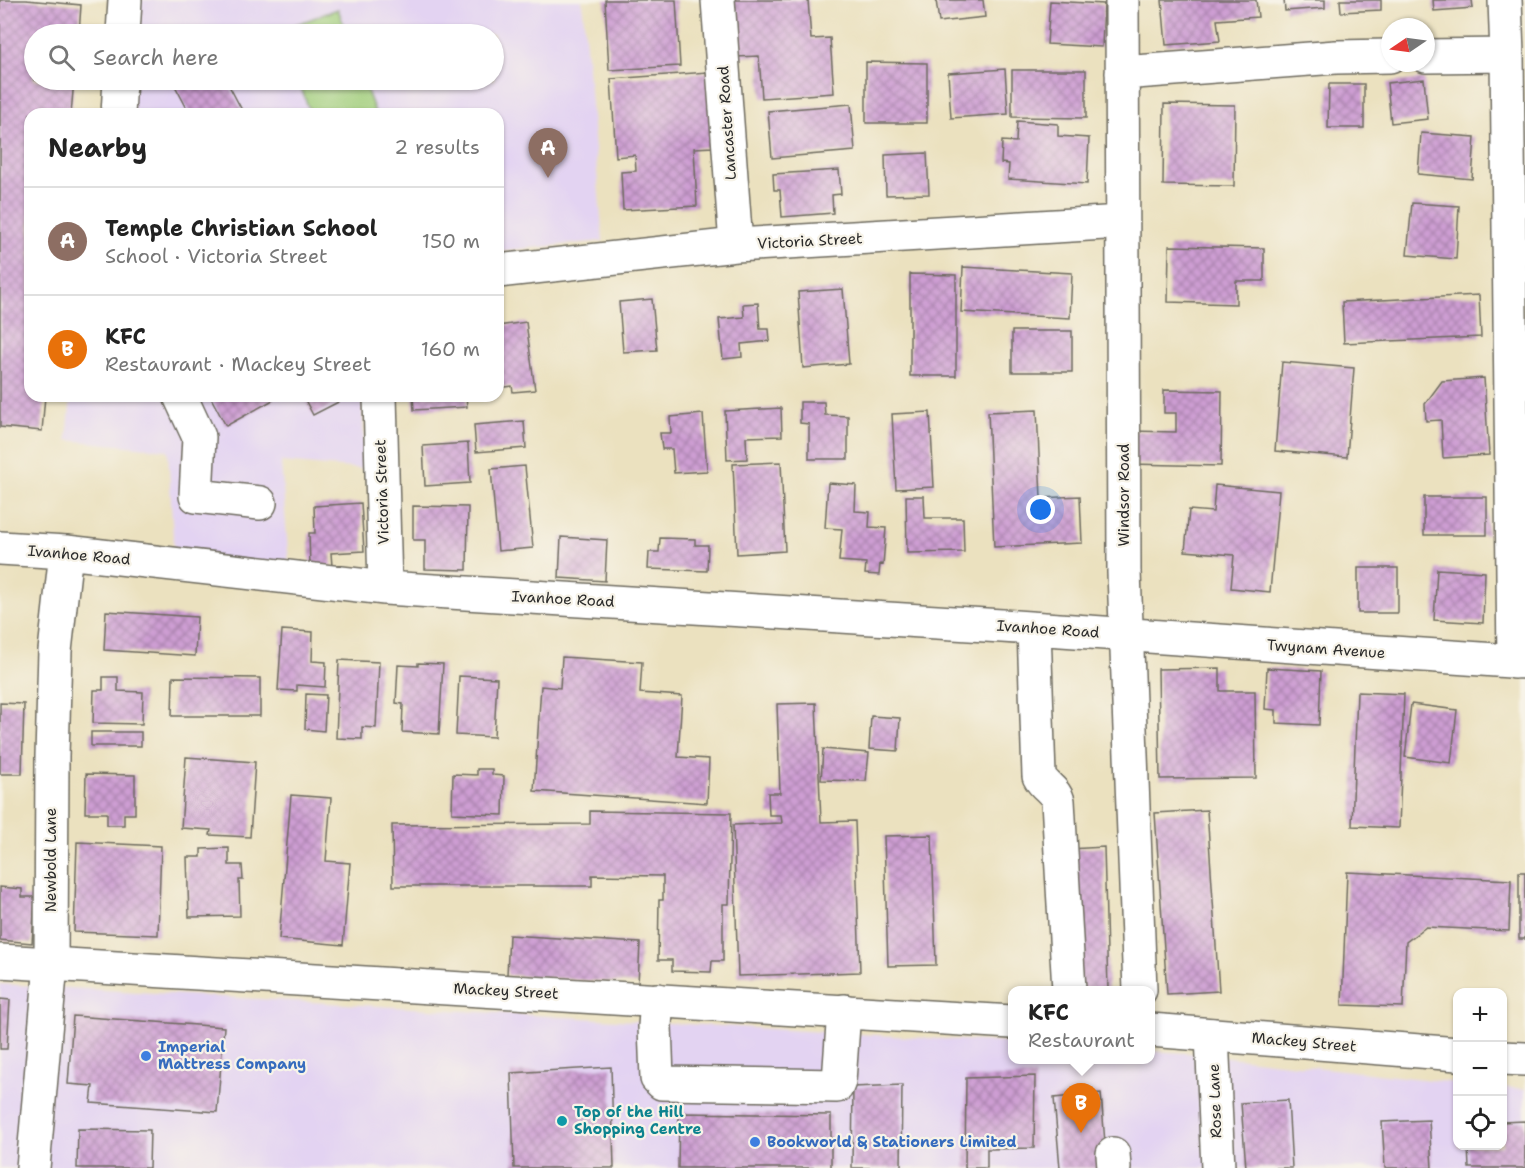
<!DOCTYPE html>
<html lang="en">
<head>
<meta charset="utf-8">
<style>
  :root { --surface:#fff; --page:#f6f6f6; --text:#222; --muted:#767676; --line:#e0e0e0; --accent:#7c3aed }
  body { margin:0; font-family:"Shantell Sans",sans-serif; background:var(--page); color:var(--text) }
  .controls { position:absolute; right:18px; bottom:18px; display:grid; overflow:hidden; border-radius:12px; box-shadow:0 2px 4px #0004 }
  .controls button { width:54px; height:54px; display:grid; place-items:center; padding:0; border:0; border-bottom:2px solid var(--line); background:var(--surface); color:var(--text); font:30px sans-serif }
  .compass { position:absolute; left:1381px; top:18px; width:54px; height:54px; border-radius:50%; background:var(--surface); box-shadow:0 2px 4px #0004; rotate:257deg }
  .you { position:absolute; left:1041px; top:510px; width:21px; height:21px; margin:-15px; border:4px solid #fff; border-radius:50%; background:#1a73e8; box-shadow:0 0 0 9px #1a73e833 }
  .badge { display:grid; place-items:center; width:39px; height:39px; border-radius:50%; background:var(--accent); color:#fff; font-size:20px; font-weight:700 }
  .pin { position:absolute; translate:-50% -50px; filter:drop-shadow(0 2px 3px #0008) }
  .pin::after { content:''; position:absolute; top:32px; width:21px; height:18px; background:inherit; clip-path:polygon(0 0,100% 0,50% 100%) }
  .popup { position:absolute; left:1008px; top:986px; width:147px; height:78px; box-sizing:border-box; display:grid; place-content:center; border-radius:12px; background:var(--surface); filter:drop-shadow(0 2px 4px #0005); font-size:20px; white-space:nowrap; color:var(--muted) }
  .popup b { font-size:22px; color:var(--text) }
  .popup::after { content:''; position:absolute; left:50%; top:100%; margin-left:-12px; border:12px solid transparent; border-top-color:var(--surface) }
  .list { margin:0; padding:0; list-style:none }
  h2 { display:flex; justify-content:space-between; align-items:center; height:78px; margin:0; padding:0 24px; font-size:26px }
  h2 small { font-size:20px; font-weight:400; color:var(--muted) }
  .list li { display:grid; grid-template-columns:39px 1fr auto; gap:18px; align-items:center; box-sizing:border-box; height:108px; padding:0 24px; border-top:2px solid var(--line) }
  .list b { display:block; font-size:22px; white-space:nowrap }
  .list p { margin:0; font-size:20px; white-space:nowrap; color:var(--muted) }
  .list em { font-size:20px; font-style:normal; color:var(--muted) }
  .icon { flex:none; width:33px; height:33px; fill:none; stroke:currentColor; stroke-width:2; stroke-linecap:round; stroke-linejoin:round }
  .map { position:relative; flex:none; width:1525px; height:1168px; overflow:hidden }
  .search { position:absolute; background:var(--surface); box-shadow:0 2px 4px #0004; left:24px; top:24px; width:480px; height:66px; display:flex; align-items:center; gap:15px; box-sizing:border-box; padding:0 21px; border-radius:33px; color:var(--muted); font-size:22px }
  .panel { position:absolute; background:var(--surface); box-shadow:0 2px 4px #0004; left:24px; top:108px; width:480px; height:294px; border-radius:18px }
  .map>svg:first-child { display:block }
  .built { fill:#e3d3f2 }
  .pitch { fill:#a0ce7b; stroke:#667c53; stroke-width:1.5 }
  .building { fill:url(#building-cross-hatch) }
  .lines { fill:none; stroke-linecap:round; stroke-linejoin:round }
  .minor-casing { stroke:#6e6b5f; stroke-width:36 }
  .major-casing { stroke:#6e6b5f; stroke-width:36 }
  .minor { stroke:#fff; stroke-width:33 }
  .major { stroke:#fff; stroke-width:33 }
  .shop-dot { fill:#3f7fe0; stroke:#f7f3e8; stroke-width:2 }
  .culture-dot { fill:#0f9aa8; stroke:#f7f3e8; stroke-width:2 }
  .labels { text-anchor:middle; stroke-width:4.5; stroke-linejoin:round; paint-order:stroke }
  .street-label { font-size:15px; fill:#2b2b2b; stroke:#f7f3e8 }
  .shop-label { font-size:15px; font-weight:bold; fill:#366cbe; stroke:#f7f3e8; text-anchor:start }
  .culture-label { font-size:15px; font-weight:bold; fill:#0d838f; stroke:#f7f3e8; text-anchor:start }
</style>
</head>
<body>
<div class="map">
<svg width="1525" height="1168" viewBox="0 0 1525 1168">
  <defs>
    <pattern id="building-cross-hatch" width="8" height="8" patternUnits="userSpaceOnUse" patternTransform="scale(1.5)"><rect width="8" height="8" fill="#ce9ed3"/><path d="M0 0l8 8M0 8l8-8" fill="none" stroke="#a781ab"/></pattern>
  </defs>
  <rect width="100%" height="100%" fill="#f7f3e8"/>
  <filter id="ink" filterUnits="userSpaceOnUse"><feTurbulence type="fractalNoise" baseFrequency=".0167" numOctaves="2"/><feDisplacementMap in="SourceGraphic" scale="12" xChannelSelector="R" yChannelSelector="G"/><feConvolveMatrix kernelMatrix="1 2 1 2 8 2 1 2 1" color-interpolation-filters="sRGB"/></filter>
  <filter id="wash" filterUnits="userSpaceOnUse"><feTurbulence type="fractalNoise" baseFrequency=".008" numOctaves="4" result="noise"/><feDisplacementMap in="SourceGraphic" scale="24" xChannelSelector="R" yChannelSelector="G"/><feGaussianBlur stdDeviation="1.35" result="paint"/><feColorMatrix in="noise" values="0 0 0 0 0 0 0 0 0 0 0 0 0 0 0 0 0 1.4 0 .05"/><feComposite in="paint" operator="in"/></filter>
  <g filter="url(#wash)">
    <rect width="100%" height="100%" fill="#ebe1bf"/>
    <path class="built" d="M114,0H582L603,241L498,251V114H102L106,80H494V34H110Z
      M71,396H362L365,469L281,462L289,565L174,554L168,450L67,440Z
      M0,984L1012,1043V1060H1150V1051L1201,1054L1457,1083L1458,1146H1502L1503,1087L1525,1089V1168H0Z"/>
    <path class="pitch" d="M338,9L347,34H282L281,30Z
      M298,80H363L375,112L369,114H311Z"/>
    <g id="blocks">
      <path class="building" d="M0,0H26L81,5L79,34H34V80H74L71,114H30V396H45L42,431L0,427Z
        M605,0H676L680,66L609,70Z
        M732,0H808L811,39L830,38L834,93L762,98L759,56L736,57Z
        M936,0H983L985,17L939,22Z
        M1162,0H1256L1258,17L1217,20L1220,41L1166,45Z
        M1284,0H1325V8L1285,11Z
        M1340,0H1381V10L1341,12Z
        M1433,0H1472L1473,8L1434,11Z
        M1050,1L1104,4L1102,47L1047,44Z
        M866,62L927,63V123H866Z
        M1005,69L1008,114L951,118L948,73Z
        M1012,70H1086V118L1012,117Z
        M708,72L713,147L694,148L697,206L623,210L621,172L636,171L635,155L616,157L611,79Z
        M1424,79L1428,119L1391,123L1387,83Z
        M172,80H226L244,114H190Z
        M1329,84H1364V128H1328Z
        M851,104L855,151L772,158L768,111Z
        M1164,104L1235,105L1234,186L1163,185Z
        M1017,121L1058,124V136L1089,138L1087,184L1008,179L1009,164L1001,163L1002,141L1016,142Z
        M1421,133L1475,137L1472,179L1418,174Z
        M927,153L929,194L886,195L885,155Z
        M839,170L841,194L832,195L833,213L782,217L780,190H774L773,174Z
        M1412,203L1459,206L1456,259L1407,255Z
        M1169,246L1264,248V281H1236V304L1168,302Z
        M963,267L1072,273L1070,318L961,312Z
        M910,274L956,275V376H910Z
        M843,289L849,364L803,368L798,292Z
        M1479,295L1481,337L1344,343L1342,302Z
        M652,299L657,350L623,352L619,302Z
        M758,303L760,329H769L770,341L741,344L742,357L723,359L719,319L744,317L743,304Z
        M526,322L535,390L513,392L512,386L498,388V326Z
        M1012,331H1072V372H1012Z
        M1282,362L1354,368L1347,457L1275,451Z
        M1484,378L1489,455L1443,458L1441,420L1426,421L1425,404L1442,381Z
        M1164,390L1222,391L1221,466L1130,464L1131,431L1176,432V413H1164Z
        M210,396H270L273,400L226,426Z
        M303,396H350L313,415Z
        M413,396H466L467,407L414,410Z
        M800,402H824L825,415L848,416V459H809V424L800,423Z
        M781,408L782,436L746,437L747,459L727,460L725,411Z
        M1037,410L1041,498L1080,496L1082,543L994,547L988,412Z
        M930,412L934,487L896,489L892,414Z
        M703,414L707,471L674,473L672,449H662L660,433H671L670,417Z
        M524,421L526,448L476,452L474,425Z
        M468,443L470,483L425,486L423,446Z
        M781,462L785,551L737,554L733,464Z
        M525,466L533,548L498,551L491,469Z
        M828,483L856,485L855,511L870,512L869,527L886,528L883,565L880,564L879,575L865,574L866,563L839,561L842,529L825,528Z
        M1215,485L1279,491L1270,592L1231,588L1234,555L1185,551L1189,510L1213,512Z
        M906,496H924L925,518H963L964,552L907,553Z
        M1424,497H1487V535H1424Z
        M361,503L364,551L331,553L332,566L310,567L309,533H315L314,506Z
        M413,506L468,507L467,570L425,569V540H413Z
        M561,537L607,540L605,581L559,578Z
        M660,538L695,539V545H708L707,571L648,569L649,552H659Z
        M1358,568H1398V613H1358Z
        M1437,569L1485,572L1483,623L1434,620Z
        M106,611L197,617L195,656L104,650Z
        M282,630L313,632L312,661L326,662L325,687L297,685V691L278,690Z
        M562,657L642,662L640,693L682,696L678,757L709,759L707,803L534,791L541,686L560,688Z
        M339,660L379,662L376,728L362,727V739L336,738Z
        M418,663L443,664L439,734L402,732L403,704L396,703L398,665L418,666Z
        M1220,668V691H1255L1256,778L1160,779L1158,669Z
        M1267,668L1321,671L1319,725L1276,723V710L1265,709Z
        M459,676L497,678L494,737L456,735Z
        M103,677H118V691L143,692L142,724L93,723L94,690H103Z
        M173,677L260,678V716H172Z
        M1357,692L1404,694L1399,828L1352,826Z
        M306,694L326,695L324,731L305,729Z
        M0,703L24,704L22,774H0Z
        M816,703L821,822L855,821L860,972L738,976L733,825L782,823L781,815H769L768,793H780L777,704Z
        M1411,704L1457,710L1451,763L1405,757Z
        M871,716L900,718L898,751L869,749Z
        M91,732H141V746H91Z
        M823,749L869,753L866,781L821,780Z
        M186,757L255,762L250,837L210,835L211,830L181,828Z
        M477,769H492V775L504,776L503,815L452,813L453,774L477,775Z
        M86,774L135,775V814H124V825H107V813H85Z
        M291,795L331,798L326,861L350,863L343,945L279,939Z
        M1207,810L1219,991L1167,994L1155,813Z
        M590,811L731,813L729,904H723V961H712L711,972L672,971V960H658L659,900H663V876L592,875V886H393L392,825L590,824Z
        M932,835L936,965L888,966L884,836Z
        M77,842L161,846L158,935L74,932Z
        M1104,847L1108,989L1075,988L1069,849Z
        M229,848V865H242L243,880H239L240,916L189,917L187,857H201V849Z
        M1347,872L1511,880L1509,931L1426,927L1406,942L1403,1007L1342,1005Z
        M1519,872H1525V939H1519Z
        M0,887L22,889V897H35L32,943L0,940Z
        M509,935L640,943L638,984L507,975Z
        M0,999L10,1000L7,1049H0Z
        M73,1016L224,1027L217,1112L91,1103L93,1086L68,1084Z
        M611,1067L614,1168H514L511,1073Z
        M1035,1076L1034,1148L987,1149V1168H965L966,1078Z
        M902,1085L901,1168H852L853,1087Z
        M1101,1093L1107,1168H1060L1054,1098Z
        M1288,1100L1292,1168H1246L1241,1103Z
        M679,1113L831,1115V1168H678Z
        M1429,1120L1432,1168H1385L1382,1122Z
        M1525,1121V1168H1469L1468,1146H1502V1122Z
        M78,1129L150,1130L149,1168H77Z"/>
    </g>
  </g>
  <g filter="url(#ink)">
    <use href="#blocks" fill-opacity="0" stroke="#6e6b5f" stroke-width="1.5"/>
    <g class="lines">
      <defs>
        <path id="minor" d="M718,0L736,245
          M1122,0L1124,572L1140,990
          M1505,0L1507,55L1514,662
          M123,34L125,0
          M1426,56L1507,55
          M1122,73L1336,57L1390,56
          M118,114L120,80
          M498,271L736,245L1122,222
          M180,396L199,437L196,496L260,503
          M380,396L385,588
          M0,548L66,552L385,588L1002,626L1525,662
          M1034,629L1039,776C1045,788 1054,788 1058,801L1069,990
          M657,1000L655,1026L657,1078L662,1083L837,1086L839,1081L844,1011
          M1212,1035L1218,1168
          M1113,1154L1114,1168
          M33,1168L51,964L52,756L55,651L66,552"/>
        <path id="major" d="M0,961L1012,1022
          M1150,1030L1458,1054
          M1502,1058L1525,1059"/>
      </defs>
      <use href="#minor" class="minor-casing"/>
      <use href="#major" class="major-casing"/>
      <use href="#minor" class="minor"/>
      <use href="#major" class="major"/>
    </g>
  </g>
  <g class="shop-dot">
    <circle cx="146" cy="1056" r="6"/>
    <circle cx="755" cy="1142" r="6"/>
  </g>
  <circle class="culture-dot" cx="562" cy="1121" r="6"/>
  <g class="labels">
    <g class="street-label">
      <text transform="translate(727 123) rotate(-94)" y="5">Lancaster Road</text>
      <text transform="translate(810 241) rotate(-3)" y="5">Victoria Street</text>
      <text transform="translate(382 492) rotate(-92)" y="5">Victoria Street</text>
      <text transform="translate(1124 495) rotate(-90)" y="5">Windsor Road</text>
      <text transform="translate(79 555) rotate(5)" y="5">Ivanhoe Road</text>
      <text transform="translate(563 599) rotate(3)" y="5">Ivanhoe Road</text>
      <text transform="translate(1048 629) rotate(4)" y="5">Ivanhoe Road</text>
      <text transform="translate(1326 649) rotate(4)" y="5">Twynam Avenue</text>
      <text transform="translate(51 860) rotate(-90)" y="5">Newbold Lane</text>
      <text transform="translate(506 991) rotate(3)" y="5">Mackey Street</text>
      <text transform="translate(1304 1042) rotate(5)" y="5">Mackey Street</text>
      <text transform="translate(1215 1101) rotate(-92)" y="5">Rose Lane</text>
    </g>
    <g class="shop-label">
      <text x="158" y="1052">Imperial<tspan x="158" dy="17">Mattress Company</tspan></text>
      <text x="767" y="1147">Bookworld &amp; Stationers Limited</text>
    </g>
    <g class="culture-label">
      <text x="574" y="1117">Top of the Hill<tspan x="574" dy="17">Shopping Centre</tspan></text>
    </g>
  </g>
</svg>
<div class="controls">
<button>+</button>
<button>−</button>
<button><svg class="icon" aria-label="locate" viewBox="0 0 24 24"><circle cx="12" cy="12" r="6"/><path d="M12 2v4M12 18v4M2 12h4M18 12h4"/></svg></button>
</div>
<svg class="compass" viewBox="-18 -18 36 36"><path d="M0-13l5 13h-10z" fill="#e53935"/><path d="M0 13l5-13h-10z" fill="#767676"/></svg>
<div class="you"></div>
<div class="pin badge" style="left:548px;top:178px;background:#8d6e63">A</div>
<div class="pin badge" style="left:1081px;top:1133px;background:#e8710a">B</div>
<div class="popup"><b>KFC</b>Restaurant</div>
<div class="search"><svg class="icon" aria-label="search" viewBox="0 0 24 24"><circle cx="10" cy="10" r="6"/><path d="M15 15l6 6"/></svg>Search here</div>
<section class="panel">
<h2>Nearby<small>2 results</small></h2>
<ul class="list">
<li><span class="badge" style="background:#8d6e63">A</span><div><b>Temple Christian School</b><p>School · Victoria Street</p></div><em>150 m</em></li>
<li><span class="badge" style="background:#e8710a">B</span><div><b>KFC</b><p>Restaurant · Mackey Street</p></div><em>160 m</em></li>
</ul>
</section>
</div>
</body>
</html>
